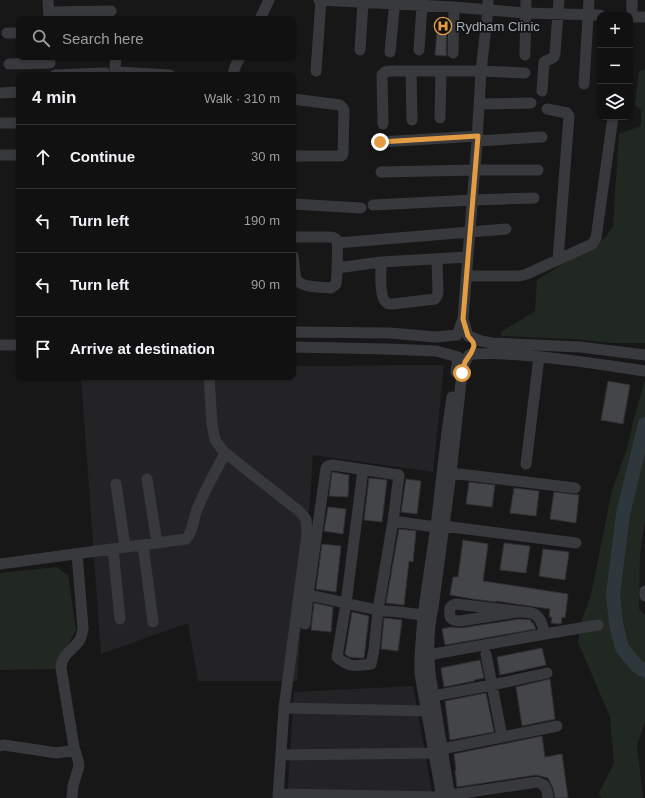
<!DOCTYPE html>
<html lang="en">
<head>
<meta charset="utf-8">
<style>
  :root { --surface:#111112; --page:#1a1a1b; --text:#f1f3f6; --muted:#9c9d9f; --line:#303132 }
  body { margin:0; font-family:Helvetica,sans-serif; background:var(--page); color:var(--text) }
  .controls { position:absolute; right:12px; top:12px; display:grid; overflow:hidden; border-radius:8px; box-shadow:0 1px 3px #0004 }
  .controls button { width:36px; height:36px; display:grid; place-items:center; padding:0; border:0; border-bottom:1px solid var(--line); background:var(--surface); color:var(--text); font:20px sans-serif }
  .stop { position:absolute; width:12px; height:12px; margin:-9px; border:3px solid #e49c43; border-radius:50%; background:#fff }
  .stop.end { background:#e49c43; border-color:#fff; box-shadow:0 1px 4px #0008 }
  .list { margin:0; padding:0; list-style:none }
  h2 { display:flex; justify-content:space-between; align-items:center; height:52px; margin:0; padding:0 16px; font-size:17px }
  h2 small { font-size:13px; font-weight:400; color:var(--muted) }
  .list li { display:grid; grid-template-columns:26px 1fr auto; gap:12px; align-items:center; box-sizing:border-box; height:64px; padding:0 16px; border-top:1px solid var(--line) }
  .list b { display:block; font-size:15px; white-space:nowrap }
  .list em { font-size:13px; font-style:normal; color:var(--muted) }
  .icon { flex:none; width:22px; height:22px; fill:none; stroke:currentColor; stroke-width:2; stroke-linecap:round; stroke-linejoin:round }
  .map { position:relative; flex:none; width:645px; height:798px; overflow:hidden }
  .search { position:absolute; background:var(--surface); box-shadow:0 1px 3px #0004; left:16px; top:16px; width:280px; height:44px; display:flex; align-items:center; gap:10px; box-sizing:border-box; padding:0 14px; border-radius:8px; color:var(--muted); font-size:15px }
  .panel { position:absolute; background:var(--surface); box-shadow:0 1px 3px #0004; left:16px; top:72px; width:280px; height:308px; border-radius:8px }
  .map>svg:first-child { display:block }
  .built { fill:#232325 }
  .green { fill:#212821 }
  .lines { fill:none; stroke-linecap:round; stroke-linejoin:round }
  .river { stroke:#2e373c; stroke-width:14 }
  .building { fill:#444548; stroke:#313134 }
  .minor { stroke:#38393d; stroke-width:11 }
  .route { stroke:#e49c43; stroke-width:5 }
  .labels { text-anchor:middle; stroke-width:3.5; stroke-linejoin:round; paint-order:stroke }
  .poi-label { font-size:13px; fill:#aaafb7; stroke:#121213; text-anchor:start }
</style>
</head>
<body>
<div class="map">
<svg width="645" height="798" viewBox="0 0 645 798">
  <rect width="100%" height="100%" fill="#171718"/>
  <path class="built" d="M444,365L433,472L313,455L297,681H198L188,623L101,654L81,377H293V366Z
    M413,686L433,798H287L294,692Z"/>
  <path class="green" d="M645,69V343H612L573,339L502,336L501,332L535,311L537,280L605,238L613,226L619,134L641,126V110L635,105L639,71Z
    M645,380V520L640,555L639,609L645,615V722L637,745L643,798H601L599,793L614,763L610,717L578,642L582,619L591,595L612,490L627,449L633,422Z
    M56,567L68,575L76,630L55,669L0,670V573Z"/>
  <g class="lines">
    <path class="river" d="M645,424L623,514L613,594L616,624L622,648L637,666L645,671"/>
  </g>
  <path class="building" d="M438,18L447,19L446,53L447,56L435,55Z
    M608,381L630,385L623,424L601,420Z
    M332,472L349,475L348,497L329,496Z
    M369,478L387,480L382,522L364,520Z
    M406,479L421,481L417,514L401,512Z
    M469,482L495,485L492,507L466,504Z
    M514,488L539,491L536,516L510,513Z
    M554,492L579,495L576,523L550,519Z
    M328,507L346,509L343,534L324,531Z
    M399,529L416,531L413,562L409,561L404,605L386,603Z
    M463,540L488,544L483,581L568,594L565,618L562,617L561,624L551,623L552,617H549L550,609L496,601V602L473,599L450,595L453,577H458Z
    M504,543L530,546L526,573L500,570Z
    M322,544L341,546L336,592L316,589Z
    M543,549L569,552L565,580L539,576Z
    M314,603L333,607L331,632L311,630Z
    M352,612L369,616L364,658H360L349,657L345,654Z
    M384,618L402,620L398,651L381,649Z
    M520,619L531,620V622L533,623L536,629L445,645L442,629L451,627L461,628Z
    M542,648L546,665L500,675L497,657Z
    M480,660L484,678L474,680V681L444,687L441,668Z
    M550,679L555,719L522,726L516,687Z
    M486,693L494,732L450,740L445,701Z
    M542,736L545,757L562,754L568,798H555L553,788L548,778L536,775L457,787L455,770H456L454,754Z"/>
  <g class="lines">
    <path class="minor" d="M48,0L49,19
      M319,0L454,7L525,13L600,15
      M49,12L111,11
      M630,17H645
      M632,17V0
      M260,19L269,0
      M7,33H19
      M360,50L363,3
      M419,50L422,5
      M390,52L395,0
      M453,53L454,7
      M525,55L526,0
      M116,57L115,68L117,72L170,75
      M9,64L50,63
      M316,71L321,0
      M411,71L412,120
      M55,75L105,73
      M233,75L235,67L240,57
      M584,84L589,0
      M542,91L544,62L554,57L555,53L559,0
      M0,93L19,92
      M293,99L340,105L344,110L343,154L341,156H293
      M479,104L531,103
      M547,109L567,113L569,116L558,260
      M440,118L441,71
      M0,123H19
      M383,124L382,75L385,72L390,71H481L525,73
      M477,141L542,137
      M380,142L478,136
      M0,155H19
      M381,172L475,170H538
      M293,204L361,208
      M373,205L473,200L534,198
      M293,237H328C332,237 335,237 337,241C338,244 337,280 336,284C335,286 333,286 331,288C322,287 299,288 296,278C294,271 294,263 293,256
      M337,243L506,229
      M381,262C381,271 379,299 387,303C388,304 391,304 393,304L435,299L437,296L438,292L437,259
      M337,268L381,262L468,257
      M467,276H519L527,274L592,244L596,238L613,117
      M463,319L468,336L481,341L492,343L580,347L645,355
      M293,332L390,333L435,337L457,335L463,319L477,141L481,71L488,9V0
      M0,345H19
      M293,347L387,349L436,351L458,357L456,372
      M209,377L212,424L215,440L224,452L299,511L306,519L307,534L284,708L278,798
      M526,464L539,357
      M363,470L346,603L337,657C350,668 355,666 371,664L374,650L378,610L393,521L399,475L333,465L328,466L326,468L308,595C331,599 355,606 378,610C396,612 414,613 431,617
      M451,473L575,488
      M147,479L157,543
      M116,484L125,547
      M393,521L428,526H444L576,543
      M143,545L153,622
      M113,549L120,619
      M0,564L186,539C194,531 193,517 198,507C206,488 216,471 225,453
      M645,591V596
      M518,612L460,621C450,621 449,618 450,608L453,605L456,604L532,613C541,616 542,625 545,634
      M305,624L308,595
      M486,654L502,737
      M428,655L545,634L598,625
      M433,696L492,685L547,673
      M284,708L427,711
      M0,746L4,745L57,753L75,750
      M442,749L557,726
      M281,755L434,753
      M278,794L442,797
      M450,795L537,782L544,785L547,791L548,798
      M72,798L73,786L79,766L78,760L74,747L61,668C62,654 72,651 79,641C82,637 82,633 83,628L77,554
      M442,798L420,674V657L423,615L436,526L447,432L452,397
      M450,798L430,674C428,652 428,629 433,608L451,473L462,373L465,362L469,355C486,352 503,354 520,355C562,358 604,365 645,371"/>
  </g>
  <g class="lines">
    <path class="route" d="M380,142L478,136L463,319L468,336L473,342L474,346L471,353L465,362L462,373"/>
  </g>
  <defs>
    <symbol id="hospital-ring" viewBox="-11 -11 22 22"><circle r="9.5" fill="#121213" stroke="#e49c43" stroke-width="1.5"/><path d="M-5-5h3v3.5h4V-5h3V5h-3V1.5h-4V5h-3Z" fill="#e49c43"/></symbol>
  </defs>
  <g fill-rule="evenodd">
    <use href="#hospital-ring" x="433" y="16" width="20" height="20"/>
  </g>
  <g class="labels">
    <g class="poi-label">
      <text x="456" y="31">Rydham Clinic</text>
    </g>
  </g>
</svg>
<div class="controls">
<button>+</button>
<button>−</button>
<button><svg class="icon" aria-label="layers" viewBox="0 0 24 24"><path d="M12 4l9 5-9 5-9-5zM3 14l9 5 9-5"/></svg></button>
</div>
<div class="stop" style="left:462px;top:373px"></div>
<div class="stop end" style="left:380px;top:142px"></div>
<div class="search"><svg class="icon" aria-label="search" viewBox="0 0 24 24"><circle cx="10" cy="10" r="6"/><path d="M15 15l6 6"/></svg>Search here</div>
<section class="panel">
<h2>4 min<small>Walk · 310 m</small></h2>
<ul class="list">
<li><svg class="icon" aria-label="ahead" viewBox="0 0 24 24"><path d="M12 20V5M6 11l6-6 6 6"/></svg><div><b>Continue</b></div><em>30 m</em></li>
<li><svg class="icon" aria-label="left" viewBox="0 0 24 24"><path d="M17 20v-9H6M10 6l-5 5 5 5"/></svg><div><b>Turn left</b></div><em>190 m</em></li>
<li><svg class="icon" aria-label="left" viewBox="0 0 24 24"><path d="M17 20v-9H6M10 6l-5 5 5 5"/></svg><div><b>Turn left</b></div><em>90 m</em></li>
<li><svg class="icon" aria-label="arrive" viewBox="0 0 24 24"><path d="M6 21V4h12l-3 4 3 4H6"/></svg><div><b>Arrive at destination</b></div></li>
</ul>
</section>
</div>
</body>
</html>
